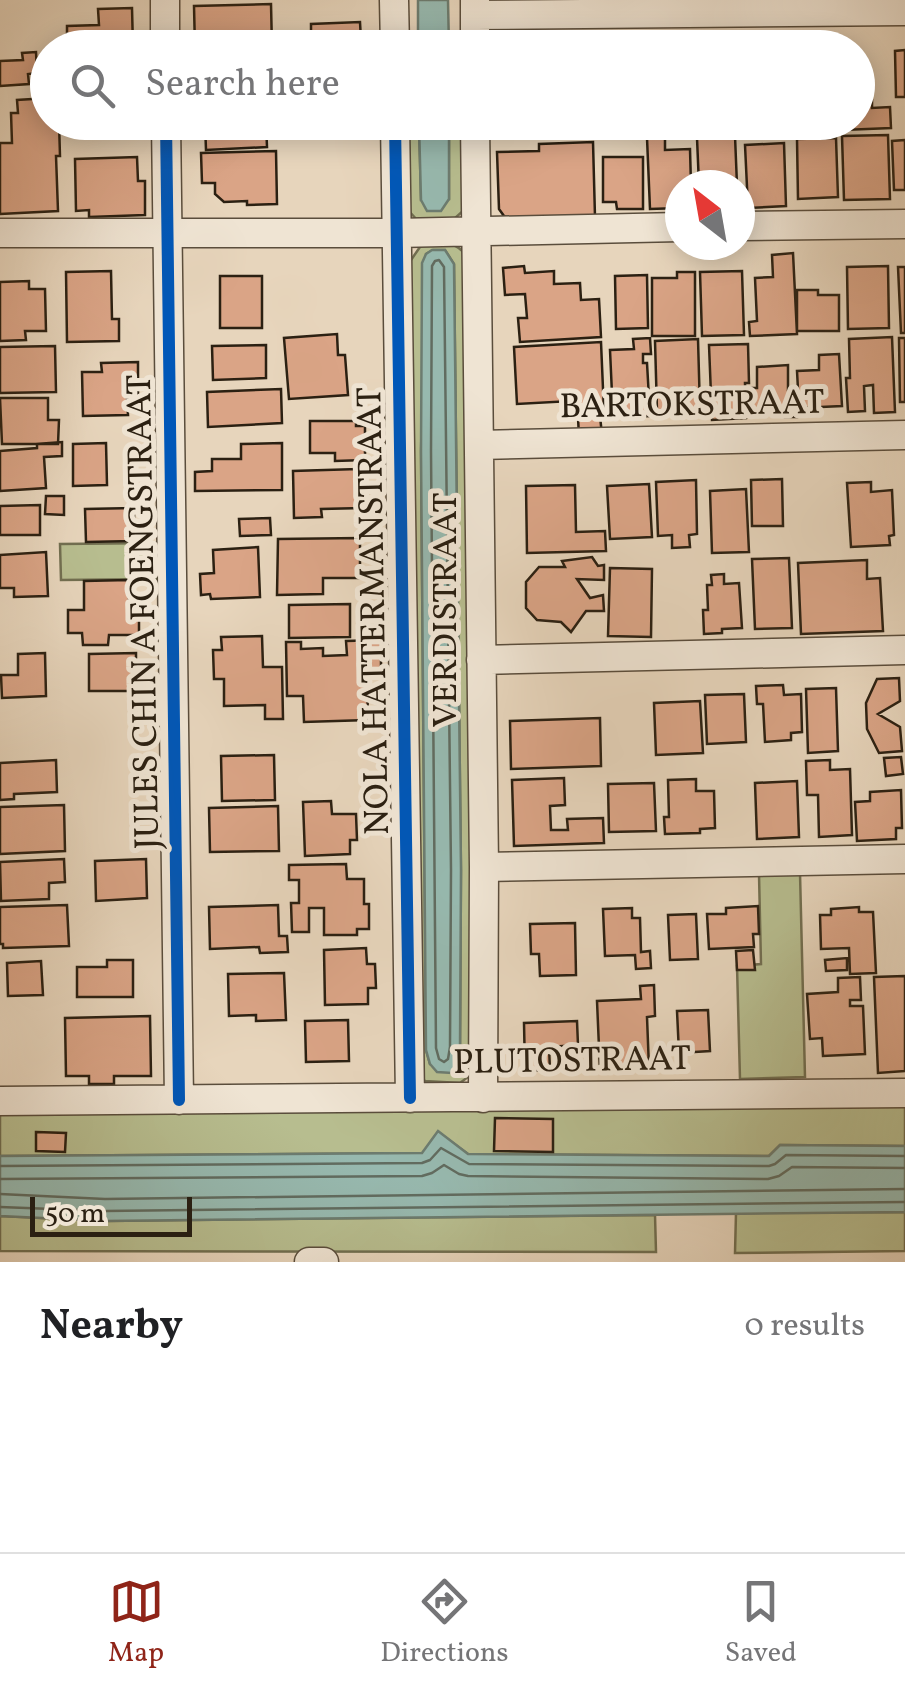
<!DOCTYPE html>
<html lang="en">
<head>
<meta charset="utf-8">
<style>
  :root { --surface:#fff; --page:#f6f6f6; --text:#202124; --muted:#757577; --line:#e0e0e0; --accent:#8f2418 }
  body { margin:0; font-family:Vollkorn,serif; background:var(--page); color:var(--text) }
  .compass { position:absolute; left:665px; top:170px; width:90px; height:90px; border-radius:50%; background:var(--surface); box-shadow:0 5px 25px #0003; rotate:329deg }
  .scale { position:absolute; left:30px; bottom:25px; width:162px; box-sizing:border-box; padding-left:10px; border:5px solid #2b2012; border-top:0; font-size:28px; line-height:35px; white-space:nowrap; color:#2b2012; -webkit-text-stroke:8px #efe4d3; paint-order:stroke }
  .list { margin:0; padding:0; list-style:none }
  h2 { display:flex; justify-content:space-between; align-items:center; height:130px; margin:0; padding:0 40px; font-size:42px }
  h2 small { font-size:32px; font-weight:400; color:var(--muted) }
  .icon { flex:none; width:55px; height:55px; fill:none; stroke:currentColor; stroke-width:2; stroke-linecap:round; stroke-linejoin:round }
  .map { position:relative; flex:none; width:905px; height:1262px; overflow:hidden }
  .search { position:absolute; background:var(--surface); box-shadow:0 5px 25px #0003; left:30px; right:30px; top:30px; height:110px; display:flex; align-items:center; gap:25px; box-sizing:border-box; padding:0 35px; border-radius:55px; color:var(--muted); font-size:38px }
  .sheet { height:290px; background:var(--surface) }
  nav { display:flex; justify-content:space-around; align-items:center; box-sizing:border-box; height:140px; border-top:2px solid var(--line); background:var(--surface); font-size:28px; color:var(--muted) }
  nav a { display:grid; justify-items:center; gap:5px }
  nav .on { color:var(--accent) }
  .map>svg:first-child { display:block }
  .green { fill:#b7bd8f; stroke:#716e50; stroke-width:2.5; fill-rule:evenodd }
  .water { fill:#97b9af; stroke:#6c7c70; stroke-width:2.5 }
  .lines { fill:none; stroke-linecap:round; stroke-linejoin:round }
  .shore { stroke:#616c60; stroke-width:2.5 }
  .building { fill:#daa486; stroke:#2b2012; stroke-width:2.5 }
  .minor-casing { stroke:#5a4d3c; stroke-width:31 }
  .minor { stroke:#efe4d3; stroke-width:28 }
  .cycleway-casing { stroke:#efe4d3; stroke-width:19 }
  .cycleway { stroke:#0057b8; stroke-width:12 }
  .labels { text-anchor:middle; stroke-width:10; stroke-linejoin:round; paint-order:stroke }
  .street-label { font-size:35px; fill:#2b2012; stroke:#efe4d3 }
</style>
</head>
<body>
<div class="map">
<svg width="905" height="1262" viewBox="0 0 905 1262">
  <rect width="100%" height="100%" fill="#e7d5bc"/>
  <filter id="stains"><feTurbulence type="fractalNoise" baseFrequency=".002" numOctaves="4"/><feColorMatrix values="0 0 0 0 .2 0 0 0 0 .09 0 0 0 0 .02 0 0 0 .5 -.17"/></filter>
  <radialGradient id="worn" r=".72"><stop offset=".6" stop-color="#630" stop-opacity="0"/><stop offset="1" stop-color="#630" stop-opacity=".3"/></radialGradient>
  <path class="green" d="M404,123H419L421,200L449,199V123H466L463,211L454,219L419,222L407,209Z
    M422,244C440,244 456,239 467,257L474,1067L468,1077L460,1083L425,1081L418,1075L409,263ZM433,250H445L454,264L461,870L460,1048L458,1063L451,1073L430,1064L426,1050L421,451L426,254Z
    M160,543V579L61,580L60,544Z
    M800,873L805,1077L740,1079L737,966L761,964L759,874Z
    M905,1101V1146L780,1145L769,1156L468,1154L438,1132L423,1153L0,1156V1110Z
    M905,1212V1251L735,1253L736,1213Z
    M655,1215L656,1252L0,1251V1216L105,1221Z"/>
  <path class="water" d="M418,0H448L449,47H418Z
    M419,123H449V199L441,211H427L421,200Z
    M432,250H445L454,264L461,870L460,1048L458,1063L452,1073L437,1072L430,1064L426,1050L421,451L422,263L426,254Z
    M438,1131L468,1154L769,1156L780,1145L905,1146V1212L105,1221L0,1216V1156L422,1153Z"/>
  <g class="lines">
    <path class="shore" d="M439,260L444,267L451,870L450,1047L448,1059L444,1062L439,1059L436,1048L431,451L432,266L435,261Z
      M0,1166L422,1163L430,1160L441,1148L469,1164L769,1166L775,1164L786,1155L905,1156
      M0,1179L422,1176L432,1173L444,1165L459,1174L468,1176L768,1179L779,1176L792,1167L905,1168
      M0,1194L105,1199L905,1189
      M0,1207L105,1211L905,1202"/>
  </g>
  <path class="building" d="M271,4L272,47L195,48L194,6Z
    M132,8L133,47L67,48V26L99,25L98,9Z
    M360,22L361,40H347L348,48H322V38H311V24Z
    M905,50V97H896L895,51Z
    M36,52L37,73L28,74L29,84L0,86V61L23,60L22,53Z
    M48,98V122H59L60,156H56L58,211L0,214V143H12L11,113H18L17,100Z
    M858,100H872V108L890,107L891,128L843,130V122H858Z
    M205,122H266L267,147L206,150Z
    M502,122H541L542,135L502,136Z
    M562,122H594L595,134L562,135Z
    M888,135L890,199L844,200L842,136Z
    M735,136L737,185H699L697,138Z
    M665,137V150L690,149L691,185H680V208L650,209L647,138Z
    M836,138L838,197L798,199L797,139Z
    M905,140V190H894L892,141Z
    M593,142L595,217L512,220L504,216L499,209L497,152L539,151V144Z
    M784,143L786,206L748,208L745,145Z
    M276,151L277,204L247,205V201L224,202L215,194V183H202L201,153Z
    M137,157L138,181H145V215L89,217V210L76,211L75,159Z
    M603,157H643V209H617L616,202H603Z
    M793,253L797,334L750,336L749,322L757,321L755,278L773,277L772,255Z
    M524,266L525,273L554,271V284L580,283L581,300L599,299L601,337L520,342L518,318H527L525,294L505,295L503,268Z
    M888,266L889,328L848,329L847,267Z
    M898,267H905V333H901Z
    M111,271L112,319H119V341L67,342L66,272Z
    M742,271L744,335L702,336L700,272Z
    M677,272H695V336H652V278H677Z
    M647,275L648,328L616,329L615,276Z
    M220,276H262V328H220Z
    M29,281V289H45L46,331H25L26,340L0,341V282Z
    M797,290H818V295H839V331H797Z
    M337,334L338,355H345L348,395L289,399L284,338Z
    M892,337L895,412L874,413L873,385L864,386L865,411L848,412L846,378H850L849,339Z
    M650,338L651,354H643V363H647L650,416L608,418L607,394H612L610,350L634,349L633,339Z
    M899,338H905V402H900Z
    M698,339L700,410L657,411L655,341Z
    M601,342L604,412L572,413L571,401L517,404L514,347Z
    M748,344L749,383H745L746,418L712,420L709,345Z
    M266,345V378L213,380L212,346Z
    M55,346L56,392L0,393V347Z
    M839,354L842,406L799,408L797,371L819,370V355Z
    M138,362V399H127L128,415L83,416L82,372H102L101,363Z
    M788,365V390L797,389V417H785V410L765,411V416L751,417L750,388H757V367Z
    M281,389L282,423L208,427L207,392Z
    M0,398H48V420H59L58,444H2Z
    M600,416L602,435L579,436L578,418Z
    M310,421H356V426H365V460L335,461V453H310Z
    M62,442V456L44,457L46,488L0,491V451L37,448V444Z
    M106,443L107,485L73,486V444Z
    M282,443V490L195,491V472L212,471V459H241V444Z
    M358,469V483L363,482V508L321,509L322,517L294,518L293,471Z
    M782,479L783,526H752L751,480Z
    M696,480L697,534L689,535L690,547L672,548V535L658,536L656,482Z
    M871,482V492L892,490L894,535L889,536L890,545L851,547L847,483Z
    M649,484L652,537L610,539L607,486Z
    M575,485L576,532L605,531L606,551L527,553L526,486Z
    M746,489L749,552L712,553L710,491Z
    M46,496H64V515L45,514Z
    M40,505V535H0V506Z
    M134,508V541L86,542L85,509Z
    M270,518L271,535L240,536L239,519Z
    M360,538V578H323V594L277,595L278,539Z
    M258,547L260,597L211,599L210,594L201,595L200,574L214,573L213,550Z
    M46,552L48,596L14,597V588H0V555Z
    M592,557L598,566L604,565V580L577,579L590,598L603,595L604,611H586L571,632L561,622L537,620L526,608V582L539,567H565L562,561Z
    M789,558L792,628L755,629L752,559Z
    M867,560V579L880,578L883,631L801,634L798,563Z
    M610,568L652,569L651,637L608,636Z
    M724,574V584L739,583L742,628L722,629V633L704,634L703,610H708L707,585H712L711,575Z
    M129,580V599H139V635H109L108,645H83L82,633H68V610H84V581Z
    M350,604V637L289,638V605Z
    M262,636L263,667H282L283,719H265V705L224,706V679H214L213,650H222L221,637Z
    M381,640V674H367L368,720L304,722L303,696H287L286,642H301V649L323,648V656L347,655L346,641Z
    M45,653L46,696L2,698L1,675H18V654Z
    M136,653V691H89V654Z
    M899,678L900,701L878,714L900,727L902,751L879,753L867,729L866,703L877,679Z
    M783,685L784,695L801,694L802,732L791,733V740L765,742L763,704H757L756,686Z
    M836,688L838,751L808,753L806,689Z
    M744,694L746,742L707,744L705,695Z
    M700,701L703,753L656,755L654,703Z
    M600,718L601,766L511,769L510,721Z
    M274,755L275,800L222,801L221,756Z
    M901,757L903,774L886,776L884,758Z
    M56,760L57,792L14,794V799L0,800V763Z
    M830,760V770L850,769L852,835L819,837L818,795H807L806,761Z
    M564,778L565,805L550,806L551,830H568L567,819L603,818L604,843L514,846L512,780Z
    M696,779V791H714L715,828L700,829V833L665,834L664,817H669L668,780Z
    M797,781L799,837L757,839L755,783Z
    M654,783L656,831L609,832L608,784Z
    M901,790L902,828H896V839L857,841L855,802L870,801V792Z
    M331,801L332,814H356L357,840H350V854L305,856L303,802Z
    M64,805L65,851L0,854V807Z
    M278,806L279,851L210,852L209,808Z
    M64,859L65,882L49,883V899L1,901L0,862Z
    M146,859L147,898L96,901L95,861Z
    M346,864L347,879H364V904H369V929H357V935H324V908H309V932H292L291,903H299V880H289V865Z
    M67,905L69,946L3,948V944H0V907Z
    M278,905L279,936H287L288,952L260,953L259,947L210,949L209,907Z
    M758,906L759,934H753L754,947L709,949L707,914H726V908Z
    M859,907V912H873L876,973L850,974L849,948L821,949L820,915H831V909Z
    M632,908V918H640L641,952L650,951L651,968L636,969L635,955L605,956L603,909Z
    M696,914L698,959L670,960L668,915Z
    M575,923L576,975L540,976L539,954H531L530,924Z
    M366,948L367,964H375L376,988H368V1004L325,1005L324,950Z
    M753,950L755,970H737L736,951Z
    M847,958V970L826,971L825,960Z
    M107,960H133V997H77V967H107Z
    M41,961L43,995L8,996L7,963Z
    M284,973L286,1020L256,1021V1015L229,1016L228,974Z
    M905,976V1071L878,1073L874,977Z
    M860,977L861,1000H850V1006H863L865,1054L823,1056L822,1038L810,1039L807,994L838,992V978Z
    M654,985L655,1016L647,1017L649,1068L600,1071L597,1001L641,999L640,986Z
    M708,1010L710,1051L679,1053L677,1011Z
    M150,1016L151,1076H114V1084H89V1076H66L65,1018Z
    M348,1020L349,1061L306,1062L305,1021Z
    M577,1021L578,1045L549,1047L550,1070L525,1071L524,1023Z
    M495,1118L553,1119V1152L494,1151Z
    M36,1132L66,1133L65,1152L36,1151Z"/>
  <g class="lines">
    <defs>
      <path id="minor" d="M165,0V48
        M394,0L395,48
        M475,0V48
        M475,15L905,11
        M166,122L179,1100
        M395,122L410,1098
        M475,122L484,867L483,1098
        M740,226L905,224
        M0,233H397L680,227
        M480,445L905,435
        M481,660L905,650
        M484,867L905,859
        M0,1101L905,1093
        M309,1262H324"/>
    </defs>
    <use href="#minor" class="minor-casing"/>
    <use href="#minor" class="minor"/>
    <defs>
      <path id="cycleway" d="M166,122L179,1100
        M395,122L410,1098"/>
    </defs>
    <use href="#cycleway" class="cycleway-casing"/>
    <use href="#cycleway" class="cycleway"/>
  </g>
  <g class="labels">
    <g class="street-label">
      <text transform="translate(692 403) rotate(-1)" y="12">BARTOKSTRAAT</text>
      <text transform="translate(444 610) rotate(-90)" y="12">VERDISTRAAT</text>
      <text transform="translate(372 611) rotate(-91)" y="12">NOLA HATTERMANSTRAAT</text>
      <text transform="translate(142 612) rotate(-91)" y="12">JULES CHIN A FOENGSTRAAT</text>
      <text transform="translate(572 1059) rotate(-1)" y="12">PLUTOSTRAAT</text>
    </g>
  </g>
  <rect width="100%" height="100%" filter="url(#stains)"/>
  <rect width="100%" height="100%" fill="url(#worn)"/>
</svg>
<svg class="compass" viewBox="-18 -18 36 36"><path d="M0-13l5 13h-10z" fill="#e53935"/><path d="M0 13l5-13h-10z" fill="#757577"/></svg>
<div class="scale">50 m</div>
<div class="search"><svg class="icon" aria-label="search" viewBox="0 0 24 24"><circle cx="10" cy="10" r="6"/><path d="M15 15l6 6"/></svg>Search here</div>
</div>
<section class="sheet">
<h2>Nearby<small>0 results</small></h2>
<ul class="list">
</ul>
</section>
<nav>
<a class="on"><svg class="icon" aria-label="map" viewBox="0 0 24 24"><path d="M3 6l6-2 6 2 6-2v14l-6 2-6-2-6 2zM9 4v14M15 6v14"/></svg>Map</a>
<a><svg class="icon" aria-label="directions" viewBox="0 0 24 24"><path d="M12 3l9 9-9 9-9-9zM9 14v-3h6M13 9l2 2-2 2"/></svg>Directions</a>
<a><svg class="icon" aria-label="saved" viewBox="0 0 24 24"><path d="M7 4h10v16l-5-4-5 4z"/></svg>Saved</a>
</nav>
</body>
</html>
